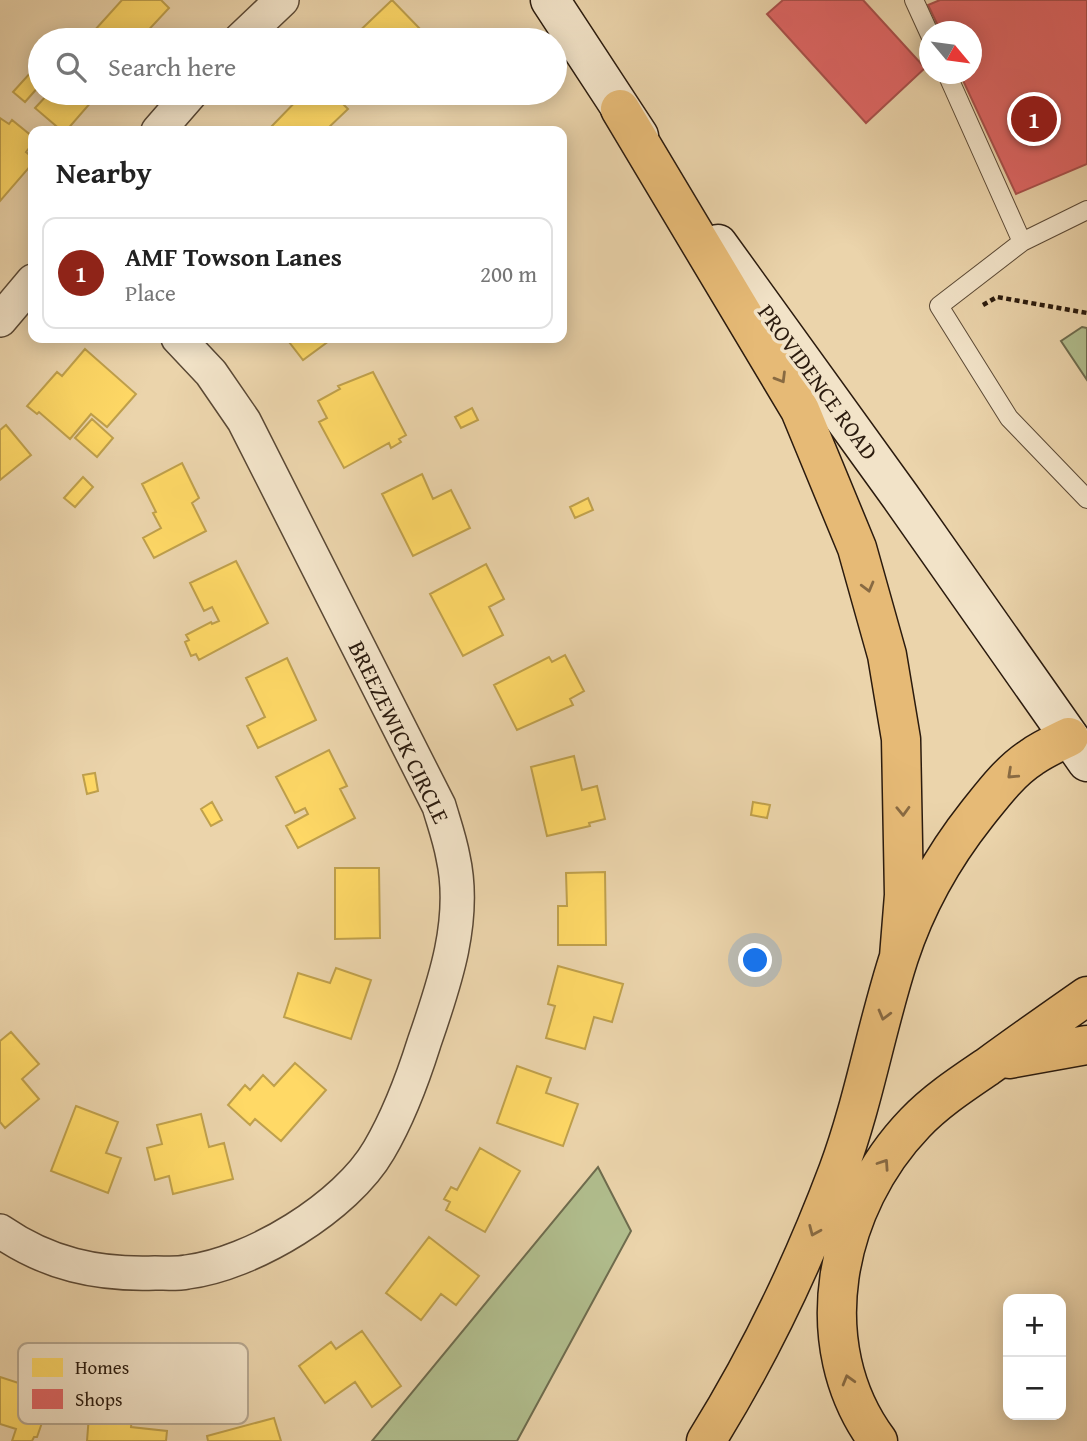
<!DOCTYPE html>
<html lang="en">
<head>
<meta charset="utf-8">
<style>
  :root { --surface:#fff; --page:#f2f2f2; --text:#222; --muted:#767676; --line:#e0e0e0; --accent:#8f2418 }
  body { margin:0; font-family:"Gentium Book Plus",serif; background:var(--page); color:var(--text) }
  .controls { position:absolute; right:21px; bottom:21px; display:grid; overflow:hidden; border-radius:14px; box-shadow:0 4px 18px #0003 }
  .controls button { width:63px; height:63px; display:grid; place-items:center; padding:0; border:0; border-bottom:2px solid var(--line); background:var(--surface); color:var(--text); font:35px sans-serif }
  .compass { position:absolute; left:919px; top:21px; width:63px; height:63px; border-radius:50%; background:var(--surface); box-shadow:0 4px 18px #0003; rotate:119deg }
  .you { position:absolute; left:756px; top:961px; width:24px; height:24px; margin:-18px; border:5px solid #fff; border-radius:50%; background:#1a73e8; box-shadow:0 0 0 10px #1a73e833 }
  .badge { display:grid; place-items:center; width:46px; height:46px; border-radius:50%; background:var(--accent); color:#fff; font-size:23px; font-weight:700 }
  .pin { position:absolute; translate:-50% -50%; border:4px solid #fff; box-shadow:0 2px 7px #0006 }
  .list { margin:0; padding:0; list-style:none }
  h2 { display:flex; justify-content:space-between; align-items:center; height:91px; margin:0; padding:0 28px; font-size:30px }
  h2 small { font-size:23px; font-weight:400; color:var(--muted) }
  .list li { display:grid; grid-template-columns:46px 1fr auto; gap:21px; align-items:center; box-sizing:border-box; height:112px; margin:0 14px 14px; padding:0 14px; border:2px solid var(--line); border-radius:14px }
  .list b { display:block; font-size:26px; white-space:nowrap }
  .list p { margin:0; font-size:23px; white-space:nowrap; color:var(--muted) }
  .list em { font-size:23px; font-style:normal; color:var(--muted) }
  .icon { flex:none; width:38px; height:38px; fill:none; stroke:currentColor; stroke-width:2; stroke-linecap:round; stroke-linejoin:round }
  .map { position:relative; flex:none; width:1087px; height:1441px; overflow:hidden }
  .search { position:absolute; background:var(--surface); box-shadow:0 4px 18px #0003; left:28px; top:28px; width:539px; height:77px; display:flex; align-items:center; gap:18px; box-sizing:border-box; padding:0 24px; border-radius:38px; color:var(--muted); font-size:26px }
  .panel { position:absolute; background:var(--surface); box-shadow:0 4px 18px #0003; left:28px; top:126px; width:539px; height:217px; border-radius:14px }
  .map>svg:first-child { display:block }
  .green { fill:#b1be8e; stroke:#6e6c4e; stroke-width:2 }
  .homes { fill:#ffd966; stroke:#bfa04c; stroke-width:2 }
  .shops { fill:#e06666; stroke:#aa504c; stroke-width:2 }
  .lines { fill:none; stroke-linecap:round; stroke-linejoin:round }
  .lane-casing { stroke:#5b4935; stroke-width:20 }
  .street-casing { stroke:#5b4935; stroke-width:36 }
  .secondary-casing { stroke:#2b1b0e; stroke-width:41 }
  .highway-casing { stroke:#2b1b0e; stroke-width:41 }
  .path { stroke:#2b1b0e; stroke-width:4.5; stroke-dasharray:5 3.5; stroke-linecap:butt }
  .lane { stroke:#f2e3c8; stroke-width:18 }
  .street { stroke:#f2e3c8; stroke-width:33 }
  .secondary { stroke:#f2e3c8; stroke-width:38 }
  .highway { stroke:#e6ba76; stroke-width:38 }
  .oneway { stroke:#886a42 }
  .labels { text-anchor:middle; stroke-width:7; stroke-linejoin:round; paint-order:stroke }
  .street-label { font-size:23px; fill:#2b1b0e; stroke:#f2e3c8 }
  .key { fill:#f2e3c8; stroke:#b6a790; stroke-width:2 }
  .key-label { font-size:19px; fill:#2b1b0e }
</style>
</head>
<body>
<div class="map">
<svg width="1087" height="1441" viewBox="0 0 1087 1441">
  <rect width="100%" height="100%" fill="#ebd4ab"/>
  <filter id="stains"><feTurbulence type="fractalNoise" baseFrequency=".00286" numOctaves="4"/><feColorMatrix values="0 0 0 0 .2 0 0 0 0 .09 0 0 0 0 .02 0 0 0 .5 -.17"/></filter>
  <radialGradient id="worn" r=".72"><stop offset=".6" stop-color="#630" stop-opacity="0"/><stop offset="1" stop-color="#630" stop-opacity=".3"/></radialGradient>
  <path class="green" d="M1082,327L1087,328V380L1061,341Z
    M598,1167L631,1231L517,1441H372Z"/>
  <path class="homes" d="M122,0H161L169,8L141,38L144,40H103L94,31Z
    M392,0L423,32L415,40H350Z
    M31,72L40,79V85L25,102L13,92Z
    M49,93H99L66,131H62L35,108Z
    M304,93H332L348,109L325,131H271L269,129Z
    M0,118L9,124L12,120L33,137L30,142L32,144L26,152L33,158V163L0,201Z
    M286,338H333L303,360Z
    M85,349L136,394L107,427L91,414L70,439L39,412L37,414L27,406L57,372L62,376Z
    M373,372L406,435L399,439L401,442L391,448L389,443L344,468L319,422L327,418L318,401L340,389L338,386Z
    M472,408L478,420L461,428L455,417Z
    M92,419L113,438L97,457L75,438Z
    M6,425L31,455L0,480V430Z
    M182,463L199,498L192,503L206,531L154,558L143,538L161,528L153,513L156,512L142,484Z
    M422,474L433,499L451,490L470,528L413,556L382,494Z
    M83,477L93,487L75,507L64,498Z
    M588,498L593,510L575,518L570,507Z
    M236,561L268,623L199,660L196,654L191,656L185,642L189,640L186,635L211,622L212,624L219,621L212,607L204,611L190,583Z
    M486,564L504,599L489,607L503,635L463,656L430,594Z
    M565,655L584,691L570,699L573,705L517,730L494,685L549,657L552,662Z
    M287,658L316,720L258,748L247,726L265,717L246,678Z
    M329,750L347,786L340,789L355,818L298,848L286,826L308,814L305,808L295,813L276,777Z
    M574,756L582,790L597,786L605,819L589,823L590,826L547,836L531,767Z
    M95,773L98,791L87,794L83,775Z
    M212,802L222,820L211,826L201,809Z
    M753,802L770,805L767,818L751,815Z
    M335,868H379L380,938L335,939Z
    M605,872L606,945H558V906H567L566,873Z
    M558,966L623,984L612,1022L594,1017L585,1049L546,1038L555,1006L548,1004Z
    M336,968L371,980L351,1039L284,1017L298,973L330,983Z
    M11,1032L39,1064L22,1079L39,1099L5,1128L0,1122V1041Z
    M295,1063L326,1090L281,1141L255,1119L250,1125L228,1105L245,1085L250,1090L263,1075L274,1086Z
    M517,1066L551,1078L546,1093L578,1104L563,1146L497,1123Z
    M76,1106L118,1122L106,1153L121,1158L108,1193L51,1171Z
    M201,1114L209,1147L224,1143L233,1179L173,1194L169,1176L155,1180L147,1148L162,1144L157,1125Z
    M480,1148L520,1171L485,1232L446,1210L450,1202L444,1199L451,1187L457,1190Z
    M429,1237L479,1276L456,1305L441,1294L421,1320L386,1293Z
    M362,1331L401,1386L372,1407L355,1382L325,1403L299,1366L331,1342L336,1349Z
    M0,1377L52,1394L37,1437H34L32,1441H12L16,1429L0,1424Z
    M89,1415L132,1419L131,1427L167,1431L166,1441H87Z
    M274,1418L281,1441H208L207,1436Z"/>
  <path class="shops" d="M783,0H863L925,68L866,123L767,14Z
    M940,0H1087V164L1016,194L960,74H972V32H941L928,5Z"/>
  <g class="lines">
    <defs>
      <path id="lane" d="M914,0L930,35
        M947,74L1022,242L939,306L1009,418L1087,499
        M1022,242L1087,210"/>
      <path id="street" d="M240,40L282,0
        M158,131L191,93
        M0,320L33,281
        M0,1231C48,1264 97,1275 155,1273C166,1273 177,1274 187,1272C252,1264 346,1207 379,1150C399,1116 412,1081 424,1043C444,985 467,920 453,857C450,840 444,823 439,806L244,421L211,373L178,338"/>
      <path id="secondary" d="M550,0L639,136
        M718,244L900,496L1087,762"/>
      <path id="highway" d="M620,109L800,410L857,548L887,655L901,739L904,895L899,957
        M1009,1059L1087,1045
        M706,1441C759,1356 803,1264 838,1171C864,1101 876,1028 899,957C916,905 943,857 977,814C993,794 1010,771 1032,757C1043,749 1057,743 1069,737
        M878,1441C806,1344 835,1206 915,1123C936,1101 962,1084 987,1067C1020,1043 1054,1019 1087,996"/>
    </defs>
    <use href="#lane" class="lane-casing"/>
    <use href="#street" class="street-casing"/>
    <use href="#secondary" class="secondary-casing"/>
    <use href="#highway" class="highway-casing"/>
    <path class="path" d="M983,305L997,297L1087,313"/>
    <use href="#lane" class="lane"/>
    <use href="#street" class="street"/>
    <use href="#secondary" class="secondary"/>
    <use href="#highway" class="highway"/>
  </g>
  <defs><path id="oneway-chevron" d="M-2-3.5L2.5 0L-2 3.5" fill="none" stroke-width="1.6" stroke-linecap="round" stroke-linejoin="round" transform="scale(1.75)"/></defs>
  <g class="oneway">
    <use href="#oneway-chevron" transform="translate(781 378) rotate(59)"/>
    <use href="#oneway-chevron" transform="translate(868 587) rotate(75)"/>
    <use href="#oneway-chevron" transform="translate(1012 774) rotate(137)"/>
    <use href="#oneway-chevron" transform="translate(903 811) rotate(88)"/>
    <use href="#oneway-chevron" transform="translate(884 1015) rotate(105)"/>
    <use href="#oneway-chevron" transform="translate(884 1164) rotate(-56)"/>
    <use href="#oneway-chevron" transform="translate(814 1231) rotate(113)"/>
    <use href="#oneway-chevron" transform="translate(848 1380) rotate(-106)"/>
  </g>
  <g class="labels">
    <g class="street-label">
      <text transform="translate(818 382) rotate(54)" y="8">PROVIDENCE ROAD</text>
      <text transform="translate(399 732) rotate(64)" y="8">BREEZEWICK CIRCLE</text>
    </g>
  </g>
  <rect x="18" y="1343" width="230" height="81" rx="10" class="key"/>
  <rect x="32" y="1358" width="31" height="19" fill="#ffd966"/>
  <rect x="32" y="1389" width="31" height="20" fill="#e06666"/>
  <g class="key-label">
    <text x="75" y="1374">Homes</text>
    <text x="75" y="1406">Shops</text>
  </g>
  <rect width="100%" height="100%" filter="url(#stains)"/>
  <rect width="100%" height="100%" fill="url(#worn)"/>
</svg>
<div class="controls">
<button>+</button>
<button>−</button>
</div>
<svg class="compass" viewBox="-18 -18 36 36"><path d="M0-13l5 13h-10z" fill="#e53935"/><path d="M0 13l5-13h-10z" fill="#767676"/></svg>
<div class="you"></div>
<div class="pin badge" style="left:1034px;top:119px">1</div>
<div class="search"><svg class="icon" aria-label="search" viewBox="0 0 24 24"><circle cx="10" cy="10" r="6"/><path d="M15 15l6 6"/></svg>Search here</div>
<section class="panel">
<h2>Nearby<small></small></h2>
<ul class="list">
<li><span class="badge">1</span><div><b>AMF Towson Lanes</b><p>Place</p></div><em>200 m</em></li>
</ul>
</section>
</div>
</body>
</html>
